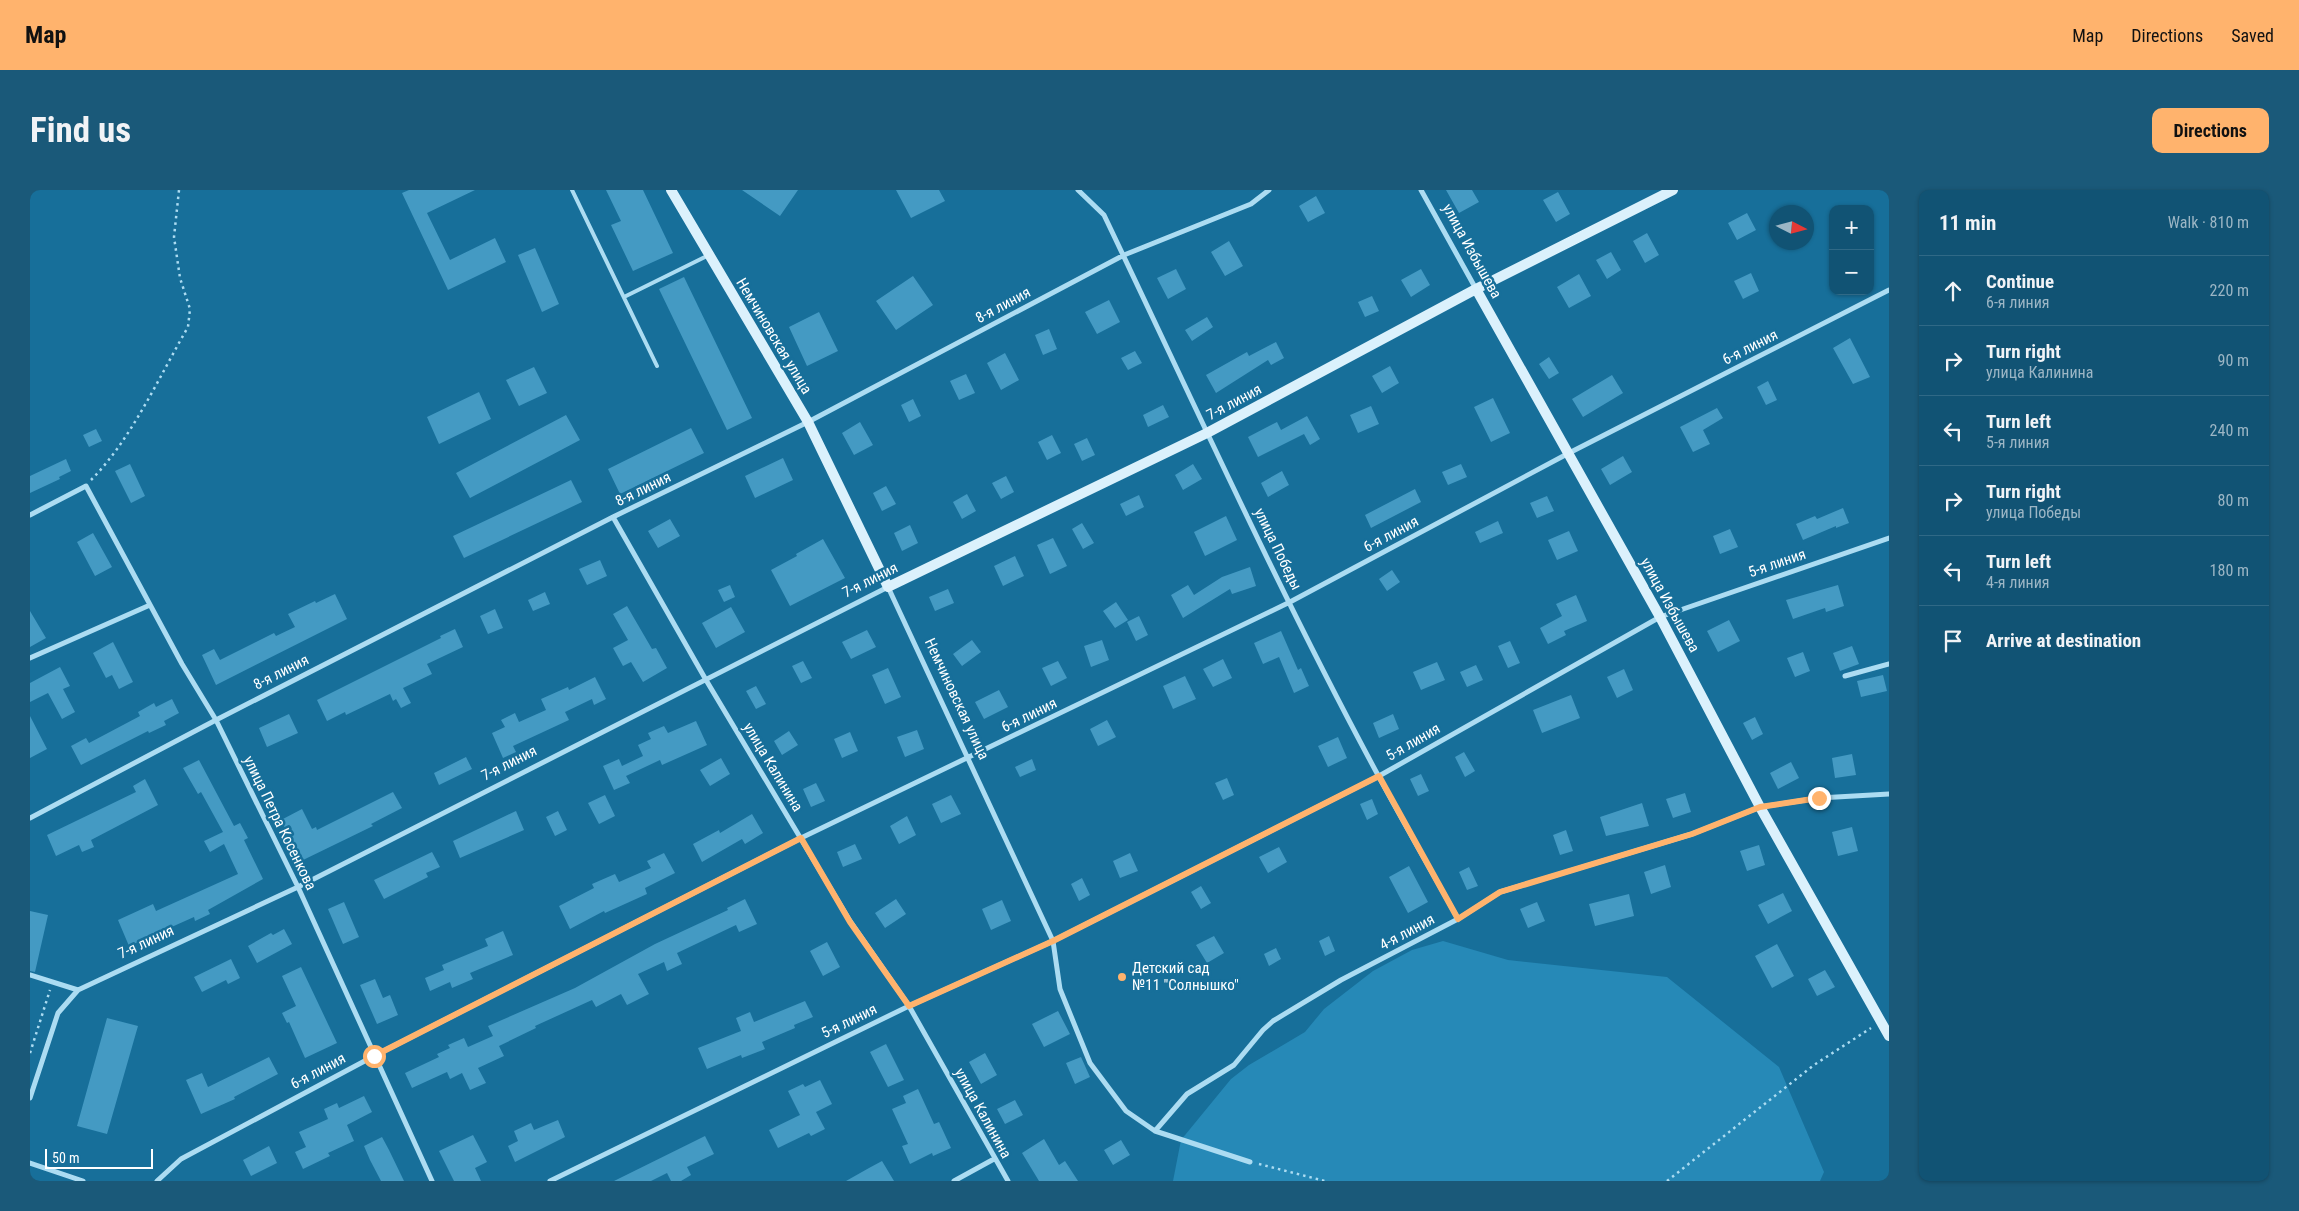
<!DOCTYPE html>
<html lang="en">
<head>
<meta charset="utf-8">
<style>
  :root { --surface:#115374; --page:#1a5979; --text:#f1f3f6; --muted:#9cb6c5; --line:#306986; --accent:#ffb36d }
  body { margin:0; font-family:"Roboto Condensed",sans-serif; background:var(--page); color:var(--text) }
  .controls { position:absolute; right:15px; top:15px; display:grid; overflow:hidden; border-radius:10px; box-shadow:0 1px 4px #0004 }
  .controls button { width:45px; height:45px; display:grid; place-items:center; padding:0; border:0; border-bottom:1px solid var(--line); background:var(--surface); color:var(--text); font:25px sans-serif }
  .compass { position:absolute; left:1739px; top:15px; width:45px; height:45px; border-radius:50%; background:var(--surface); box-shadow:0 1px 4px #0004; rotate:96deg }
  .scale { position:absolute; left:15px; bottom:12px; width:108px; box-sizing:border-box; padding-left:5px; border:2px solid #fff; border-top:0; font-size:14px; line-height:18px; white-space:nowrap; color:#fff; -webkit-text-stroke:4px #176f9a; paint-order:stroke }
  .stop { position:absolute; width:15px; height:15px; margin:-11px; border:4px solid #ffb36d; border-radius:50%; background:#fff }
  .stop.end { background:#ffb36d; border-color:#fff; box-shadow:0 1px 5px #0008 }
  .list { margin:0; padding:0; list-style:none }
  h2 { display:flex; justify-content:space-between; align-items:center; height:65px; margin:0; padding:0 20px; font-size:21px }
  h2 small { font-size:16px; font-weight:400; color:var(--muted) }
  .list li { display:grid; grid-template-columns:32px 1fr auto; gap:15px; align-items:center; box-sizing:border-box; height:70px; padding:0 20px; border-top:1px solid var(--line) }
  .list b { display:block; font-size:19px; white-space:nowrap }
  .list p { margin:0; font-size:16px; white-space:nowrap; color:var(--muted) }
  .list em { font-size:16px; font-style:normal; color:var(--muted) }
  .icon { flex:none; width:28px; height:28px; fill:none; stroke:currentColor; stroke-width:2; stroke-linecap:round; stroke-linejoin:round }
  .map { position:relative; flex:none; width:1859px; height:991px; overflow:hidden; border-radius:10px }
  header { display:flex; align-items:center; gap:30px; box-sizing:border-box; height:70px; padding:0 25px; background:var(--accent); color:#111 }
  header strong { font-size:24px }
  nav { display:flex; gap:28px; margin-inline-start:auto; font-size:18px }
  .intro { display:flex; align-items:center; justify-content:space-between; box-sizing:border-box; height:120px; padding:0 30px }
  h1 { margin:0; font-size:35px }
  .button { padding:12px 22px; border-radius:10px; background:var(--accent); color:#111; font-size:18px; font-weight:700 }
  main { display:flex; gap:30px; padding:0 30px }
  aside { flex:1; background:var(--surface); border-radius:10px; box-shadow:0 1px 4px #0004 }
  .map>svg:first-child { display:block }
  .green { fill:#2689b7 }
  .building { fill:#449ac3 }
  .lines { fill:none; stroke-linecap:round; stroke-linejoin:round }
  .path { stroke:#acdcf2; stroke-width:2.5; stroke-dasharray:2.5 4; stroke-linecap:butt }
  .lane { stroke:#acdcf2; stroke-width:4 }
  .street { stroke:#acdcf2; stroke-width:5 }
  .secondary { stroke:#dbf1fc; stroke-width:10 }
  .route { stroke:#ffb36d; stroke-width:6 }
  .poi-dot { fill:#ffb36d; stroke:#176f9a; stroke-width:2 }
  .labels { text-anchor:middle; stroke-width:5; stroke-linejoin:round; paint-order:stroke }
  .street-label { font-size:15px; fill:#fff; stroke:#176f9a }
  .poi-label { font-size:15px; fill:#fff; stroke:#176f9a; text-anchor:start }
</style>
</head>
<body>
<header>
<strong>Map</strong>
<nav><a>Map</a><a>Directions</a><a>Saved</a></nav>
</header>
<div class="intro"><h1>Find us</h1><a class="button">Directions</a></div>
<main>
<div class="map">
<svg width="1859" height="991" viewBox="0 0 1859 991">
  <rect width="100%" height="100%" fill="#176f9a"/>
  <path class="green" d="M1413,751L1478,770L1637,787L1749,877L1794,982L1790,991H1143L1151,950L1201,889L1219,875L1275,842L1294,819L1343,781L1382,760Z"/>
  <path class="building" d="M379,0H445L397,23L420,70L465,48L476,72L418,100L372,3Z
    M576,0H613L643,63L603,81L581,35L591,31Z
    M712,0H768L750,26Z
    M866,0H909L915,11L881,28Z
    M1416,0H1442L1449,12L1429,23Z
    M1528,2L1540,24L1526,32L1513,10Z
    M1286,6L1295,23L1278,32L1269,16Z
    M1717,23L1726,40L1707,50L1698,33Z
    M1617,43L1629,65L1615,73L1603,51Z
    M1199,51L1213,76L1195,86L1181,62Z
    M505,58L529,114L512,122L488,65Z
    M1581,62L1591,80L1577,89L1566,70Z
    M1146,79L1156,99L1138,109L1127,88Z
    M1391,79L1400,95L1381,107L1371,90Z
    M1721,83L1729,101L1713,109L1704,91Z
    M1549,84L1561,106L1539,118L1527,97Z
    M883,86L903,115L866,140L846,111Z
    M654,87L722,228L697,240L629,99Z
    M1342,106L1349,121L1335,127L1328,112Z
    M1079,110L1090,132L1067,144L1055,122Z
    M789,122L808,161L777,176L759,137Z
    M1177,127L1183,137L1162,151L1155,140Z
    M1019,139L1027,159L1013,165L1005,145Z
    M1820,148L1840,187L1823,194L1803,158Z
    M1246,152L1254,168L1241,175L1238,170L1186,203L1176,185L1217,162L1219,166Z
    M1105,161L1112,173L1098,180L1091,168Z
    M975,163L989,190L971,200L957,173Z
    M1519,167L1529,183L1519,189L1509,174Z
    M1360,176L1369,193L1352,203L1342,186Z
    M504,177L517,203L489,216L476,190Z
    M936,184L945,203L929,210L920,191Z
    M1582,185L1593,203L1553,227L1542,209Z
    M1738,191L1747,210L1736,215L1727,197Z
    M449,202L461,229L409,254L397,227Z
    M1463,208L1480,243L1461,252L1444,217Z
    M883,209L891,226L879,232L871,215Z
    M1133,215L1139,227L1118,237L1113,225Z
    M1341,216L1349,234L1328,243L1320,225Z
    M1687,218L1693,228L1673,240L1680,254L1663,262L1650,237Z
    M536,225L550,250L440,308L426,283Z
    M1277,226L1290,249L1280,255L1274,244L1228,267L1218,247L1247,232L1251,240Z
    M830,232L843,255L824,265L812,243Z
    M661,238L674,263L590,304L578,279Z
    M66,239L72,251L59,257L53,245Z
    M1022,245L1031,263L1017,270L1008,252Z
    M1057,248L1065,265L1052,271L1044,254Z
    M1593,266L1602,282L1580,295L1571,279Z
    M753,268L763,290L725,308L715,286Z
    M36,269L41,281L29,287L30,289L0,303V286Z
    M100,274L115,306L101,313L85,281Z
    M1163,274L1172,289L1153,300L1145,285Z
    M1431,274L1437,287L1418,295L1412,282Z
    M1252,281L1259,295L1238,307L1231,293Z
    M976,286L984,302L971,309L962,293Z
    M541,290L552,312L434,368L423,346Z
    M856,296L866,314L852,321L843,303Z
    M1385,299L1391,312L1341,338L1335,325Z
    M937,304L946,321L932,329L923,312Z
    M1109,305L1114,317L1096,326L1090,314Z
    M1517,306L1524,321L1507,328L1500,313Z
    M1813,318L1819,333L1806,338V336L1773,350L1766,334L1785,326L1787,329Z
    M1196,326L1207,350L1175,366L1164,342Z
    M640,329L650,346L628,358L618,341Z
    M1468,331L1473,343L1450,353L1445,342Z
    M1052,333L1064,353L1053,359L1042,339Z
    M880,335L888,353L872,361L864,343Z
    M1700,339L1708,357L1690,364L1683,346Z
    M1539,341L1548,361L1527,370L1518,350Z
    M63,343L82,377L65,386L47,352Z
    M1023,348L1037,376L1020,384L1007,355Z
    M793,349L815,388L760,416L741,380L767,366L766,364Z
    M985,366L994,386L973,396L964,376Z
    M570,370L577,386L557,395L549,379Z
    M1220,377L1226,396L1202,404L1200,399L1153,428L1141,405L1158,395L1164,405L1192,387Z
    M1362,380L1370,392L1357,401L1349,389Z
    M700,395L705,407L694,412L688,400Z
    M1808,395L1814,416L1796,422L1795,418L1763,429L1756,410Z
    M918,399L924,413L905,421L899,407Z
    M515,402L520,414L503,421L498,410Z
    M305,404L317,429L186,495L172,465L184,459L190,470L244,443L246,446L265,437L258,424L285,411L286,413Z
    M1546,405L1557,431L1534,441L1536,445L1518,454L1510,438L1532,426L1526,414Z
    M1086,412L1098,430L1085,438L1073,421Z
    M597,416L622,459L626,458L637,478L613,492L601,472L593,476L583,458L598,450L583,424Z
    M701,417L715,442L686,458L672,433Z
    M465,419L473,438L458,444L450,426Z
    M0,421L16,448L0,457Z
    M1109,426L1118,445L1106,451L1097,432Z
    M1699,430L1710,451L1688,462L1677,441Z
    M425,439L433,457L397,474L402,484L373,498L381,513L371,518L366,509L363,511L360,504L316,525L315,522L297,531L287,510L411,448L410,446Z
    M837,440L846,457L821,469L812,452Z
    M1251,441L1268,480L1271,478L1279,496L1264,503L1249,467L1233,474L1224,453Z
    M942,450L951,462L932,476L923,464Z
    M1072,450L1079,470L1061,477L1054,456Z
    M1480,451L1490,473L1478,478L1468,456Z
    M83,452L103,492L89,499L82,485L76,488L63,463Z
    M1822,456L1829,474L1810,481L1803,463Z
    M1773,462L1780,481L1765,487L1757,468Z
    M1193,469L1202,488L1183,497L1173,479Z
    M773,471L782,488L771,493L762,476Z
    M1028,471L1037,488L1021,496L1012,478Z
    M1407,472L1415,490L1391,500L1383,482Z
    M1446,475L1453,490L1437,497L1430,482Z
    M30,477L40,496L33,499L45,522L32,529L18,503L0,512V493Z
    M858,478L871,507L855,514L842,485Z
    M1594,479L1603,500L1587,508L1577,487Z
    M1853,485L1857,501L1831,507L1827,491Z
    M1155,486L1166,509L1143,519L1133,496Z
    M565,487L576,509L564,515L562,509L535,522L539,530L483,556L486,562L473,568L462,543L475,537L471,530L485,523L489,532L516,520L511,509L538,497L539,500Z
    M726,496L736,514L726,519L716,501Z
    M969,500L978,517L954,529L945,512Z
    M1541,505L1550,528L1512,543L1503,520Z
    M142,509L149,523L134,531L136,535L119,543L118,541L51,575L41,556L56,548L59,553L110,526L108,522L124,513L126,517Z
    M259,524L268,543L237,557L229,538Z
    M1363,524L1369,539L1349,548L1343,533Z
    M0,526L17,559L0,568Z
    M1725,527L1733,544L1722,550L1713,533Z
    M1077,530L1086,547L1068,556L1060,539Z
    M666,531L677,555L632,575L630,570L596,586L600,593L584,600L573,576L589,569L592,576L613,566L608,555L621,549L618,543L634,536L638,543Z
    M887,540L894,559L875,567L867,547Z
    M759,541L768,555L752,565L744,551Z
    M820,542L828,561L812,568L804,549Z
    M1308,547L1317,568L1298,577L1288,556Z
    M1434,562L1445,581L1435,587L1425,567Z
    M1822,564L1826,585L1805,588L1802,568Z
    M436,567L442,579L409,595L404,583Z
    M691,568L700,584L680,596L670,580Z
    M1002,569L1006,580L990,587L985,577Z
    M169,570L204,636L210,633L218,648L214,650L233,689L178,720L180,724L165,731L164,727L99,756L88,730L123,714L126,721L208,684L194,654L180,662L174,651L193,642L171,602L168,604L153,578Z
    M1761,572L1769,588L1748,599L1740,583Z
    M1391,584L1399,601L1388,606L1380,589Z
    M1197,588L1204,605L1193,610L1185,593Z
    M115,589L128,615L61,650L64,657L52,662L49,655L26,666L17,645L106,602L103,596Z
    M786,593L795,611L781,617L773,599Z
    M363,602L372,618L341,634L343,636L271,671L251,630L272,619L282,639L286,637L287,640Z
    M1655,603L1661,622L1643,628L1636,609Z
    M575,605L585,626L569,634L558,613Z
    M921,605L931,624L911,633L902,614Z
    M1342,609L1348,624L1337,630L1330,614Z
    M1612,613L1619,636L1576,646L1570,627Z
    M486,621L494,640L430,668L423,651Z
    M528,621L537,640L525,646L516,627Z
    M722,624L733,643L715,654L712,649L672,672L663,654L689,640L690,643Z
    M877,626L886,645L869,654L860,636Z
    M1822,637L1828,661L1808,666L1802,642Z
    M1536,640L1543,661L1530,665L1523,645Z
    M825,654L832,669L813,677L807,662Z
    M1729,655L1735,675L1717,681L1710,661Z
    M1249,657L1257,672L1238,683L1229,667Z
    M402,662L410,677L396,683L398,687L354,709L344,690Z
    M634,663L645,683L615,698L617,704L575,723L574,721L540,739L529,716L564,698L562,694L585,684L589,692L621,678L617,671Z
    M1100,663L1108,681L1090,688L1083,671Z
    M1635,675L1641,697L1621,704L1614,682Z
    M1379,676L1398,712L1378,723L1359,687Z
    M1439,677L1448,696L1437,700L1429,682Z
    M1052,688L1060,705L1049,711L1041,694Z
    M1171,696L1181,713L1171,719L1161,702Z
    M1753,703L1762,721L1738,734L1728,715Z
    M1599,704L1604,726L1565,736L1559,714Z
    M715,709L727,734L709,742L706,735L647,763L652,774L637,781L634,772L608,784L619,804L597,815L591,804L566,817L562,810L505,836L506,838L469,856L474,866L448,878L456,893L440,900L432,883L420,889L417,882L382,898L375,883L409,867L407,864L420,858L418,855L434,848L438,857L463,846L458,836L545,798L625,754L698,720L697,718Z
    M866,709L876,724L855,738L845,723Z
    M972,710L981,731L961,740L952,719Z
    M314,712L329,747L313,754L298,719Z
    M1507,712L1515,731L1498,738L1490,719Z
    M0,721L18,725L5,782L0,781Z
    M254,739L262,754L227,773L218,756L241,743L243,745Z
    M473,741L483,765L440,783L443,789L422,798L420,792L400,801L395,788L414,780L412,775L458,756L455,749Z
    M1184,746L1194,763L1177,773L1166,755Z
    M1299,746L1305,761L1295,766L1289,751Z
    M797,752L810,777L793,786L780,761Z
    M1747,754L1764,786L1742,798L1725,766Z
    M1246,758L1251,769L1239,776L1234,764Z
    M201,769L210,788L198,794L196,790L172,802L164,787Z
    M271,777L307,853L275,868L259,832L257,833L252,823L266,816L252,786Z
    M1795,780L1805,797L1787,806L1778,789Z
    M345,789L353,808L360,805L368,825L347,834L330,795Z
    M775,811L783,827L764,835L765,838L732,852L735,859L712,868L711,865L677,879L668,858L711,841L706,828L720,822L724,832Z
    M1028,821L1040,844L1014,857L1002,834Z
    M77,828L108,836L77,944L47,936Z
    M856,854L874,890L858,897L840,862Z
    M955,863L967,885L951,894L939,872Z
    M239,867L248,884L204,907L205,909L171,924L156,890L172,883L178,897Z
    M1051,867L1060,887L1045,894L1036,873Z
    M790,890L802,914L786,922L795,939L781,946L779,943L748,958L739,940L770,925L758,901L773,894L775,897Z
    M888,899L904,934L909,932L921,958L903,966L902,963L880,974L872,956L878,954L862,919L876,913L873,906Z
    M334,906L342,922L317,935L324,951L298,963L300,966L273,979L265,962L276,957L269,942L298,929L294,919L307,913L309,918Z
    M985,910L993,925L975,934L967,919Z
    M528,930L535,947L485,972L478,956L488,951L484,941L501,933L504,940Z
    M443,945L457,972L445,978L451,991H424L409,961Z
    M675,946L684,964L657,977L661,985L651,991H641L637,983L621,991H584Z
    M352,947L359,960L374,991H351L340,970L334,956Z
    M1014,949L1029,975L1035,971L1048,991H1009L992,963Z
    M1091,950L1100,965L1083,975L1074,960Z
    M239,956L247,973L221,986L213,970Z
    M852,971L864,991H816L839,978Z"/>
  <g class="lines">
    <path class="path" d="M61,290C101,250 129,187 158,137L160,119L150,88L144,47L149,0
      M0,863L20,800
      M1229,974L1295,991
      M1637,991L1784,875L1841,838"/>
    <path class="lane" d="M542,0L627,176
      M594,107L679,65"/>
    <path class="street" d="M1048,0L1074,25C1164,213 1250,404 1349,587C1375,635 1402,682 1428,729
      M1391,0L1446,99
      M0,325L56,296L152,474L186,530L268,697L402,991
      M583,327L676,490L820,731L879,816L978,991
      M0,468L120,415
      M1815,486L1859,474
      M0,628L186,530L583,327L778,232L1094,65L1221,14L1239,0
      M0,785L48,800
      M0,908L28,823L48,800L268,697L858,397L1023,751L1030,799L1060,873L1096,921L1125,941L1220,972
      M1125,941L1157,904L1204,875L1233,840L1243,831L1311,790L1428,729L1470,702L1662,644L1730,617L1789,608L1859,604
      M0,973L53,991
      M127,991L151,969L344,866L771,648L1260,412L1539,263L1859,100
      M520,991L879,816L1023,751L1349,586L1630,427L1859,348
      M924,991L964,969"/>
    <path class="secondary" d="M641,0L778,232L858,397L1177,243L1446,99L1643,0
      M1446,99L1630,427L1730,617L1859,846"/>
  </g>
  <g class="lines">
    <path class="route" d="M344,866L771,648L820,732L879,816L1023,751L1349,586L1428,729L1470,702L1662,644L1730,617L1789,608"/>
  </g>
  <circle class="poi-dot" cx="1092" cy="787" r="5"/>
  <g class="labels">
    <g class="street-label">
      <text transform="translate(1442 61) rotate(61)" y="5">улица Избышева</text>
      <text transform="translate(973 115) rotate(-28)" y="5">8-я линия</text>
      <text transform="translate(744 146) rotate(59)" y="5">Немчиновская улица</text>
      <text transform="translate(1720 157) rotate(-27)" y="5">6-я линия</text>
      <text transform="translate(1204 212) rotate(-28)" y="5">7-я линия</text>
      <text transform="translate(613 299) rotate(-26)" y="5">8-я линия</text>
      <text transform="translate(1361 344) rotate(-28)" y="5">6-я линия</text>
      <text transform="translate(1248 359) rotate(64)" y="5">улица Победы</text>
      <text transform="translate(1747 373) rotate(-19)" y="5">5-я линия</text>
      <text transform="translate(840 390) rotate(-27)" y="5">7-я линия</text>
      <text transform="translate(1640 415) rotate(61)" y="5">улица Избышева</text>
      <text transform="translate(251 482) rotate(-27)" y="5">8-я линия</text>
      <text transform="translate(927 509) rotate(65)" y="5">Немчиновская улица</text>
      <text transform="translate(999 525) rotate(-26)" y="5">6-я линия</text>
      <text transform="translate(1383 552) rotate(-30)" y="5">5-я линия</text>
      <text transform="translate(479 573) rotate(-27)" y="5">7-я линия</text>
      <text transform="translate(743 577) rotate(59)" y="5">улица Калинина</text>
      <text transform="translate(250 633) rotate(64)" y="5">улица Петра Косенкова</text>
      <text transform="translate(1377 742) rotate(-28)" y="5">4-я линия</text>
      <text transform="translate(116 752) rotate(-25)" y="5">7-я линия</text>
      <text transform="translate(819 831) rotate(-26)" y="5">5-я линия</text>
      <text transform="translate(288 881) rotate(-28)" y="5">6-я линия</text>
      <text transform="translate(953 923) rotate(61)" y="5">улица Калинина</text>
    </g>
    <g class="poi-label">
      <text x="1102" y="783">Детский сад<tspan x="1102" dy="17">№11 "Солнышко"</tspan></text>
    </g>
  </g>
</svg>
<div class="controls">
<button>+</button>
<button>−</button>
</div>
<svg class="compass" viewBox="-18 -18 36 36"><path d="M0-13l5 13h-10z" fill="#e53935"/><path d="M0 13l5-13h-10z" fill="#9cb6c5"/></svg>
<div class="scale">50 m</div>
<div class="stop" style="left:344px;top:866px"></div>
<div class="stop end" style="left:1789px;top:608px"></div>
</div>
<aside>
<h2>11 min<small>Walk · 810 m</small></h2>
<ul class="list">
<li><svg class="icon" aria-label="ahead" viewBox="0 0 24 24"><path d="M12 20V5M6 11l6-6 6 6"/></svg><div><b>Continue</b><p>6-я линия</p></div><em>220 m</em></li>
<li><svg class="icon" aria-label="right" viewBox="0 0 24 24"><path d="M7 20v-9h11M14 6l5 5-5 5"/></svg><div><b>Turn right</b><p>улица Калинина</p></div><em>90 m</em></li>
<li><svg class="icon" aria-label="left" viewBox="0 0 24 24"><path d="M17 20v-9H6M10 6l-5 5 5 5"/></svg><div><b>Turn left</b><p>5-я линия</p></div><em>240 m</em></li>
<li><svg class="icon" aria-label="right" viewBox="0 0 24 24"><path d="M7 20v-9h11M14 6l5 5-5 5"/></svg><div><b>Turn right</b><p>улица Победы</p></div><em>80 m</em></li>
<li><svg class="icon" aria-label="left" viewBox="0 0 24 24"><path d="M17 20v-9H6M10 6l-5 5 5 5"/></svg><div><b>Turn left</b><p>4-я линия</p></div><em>180 m</em></li>
<li><svg class="icon" aria-label="arrive" viewBox="0 0 24 24"><path d="M6 21V4h12l-3 4 3 4H6"/></svg><div><b>Arrive at destination</b></div></li>
</ul>
</aside>
</main>
</body>
</html>
